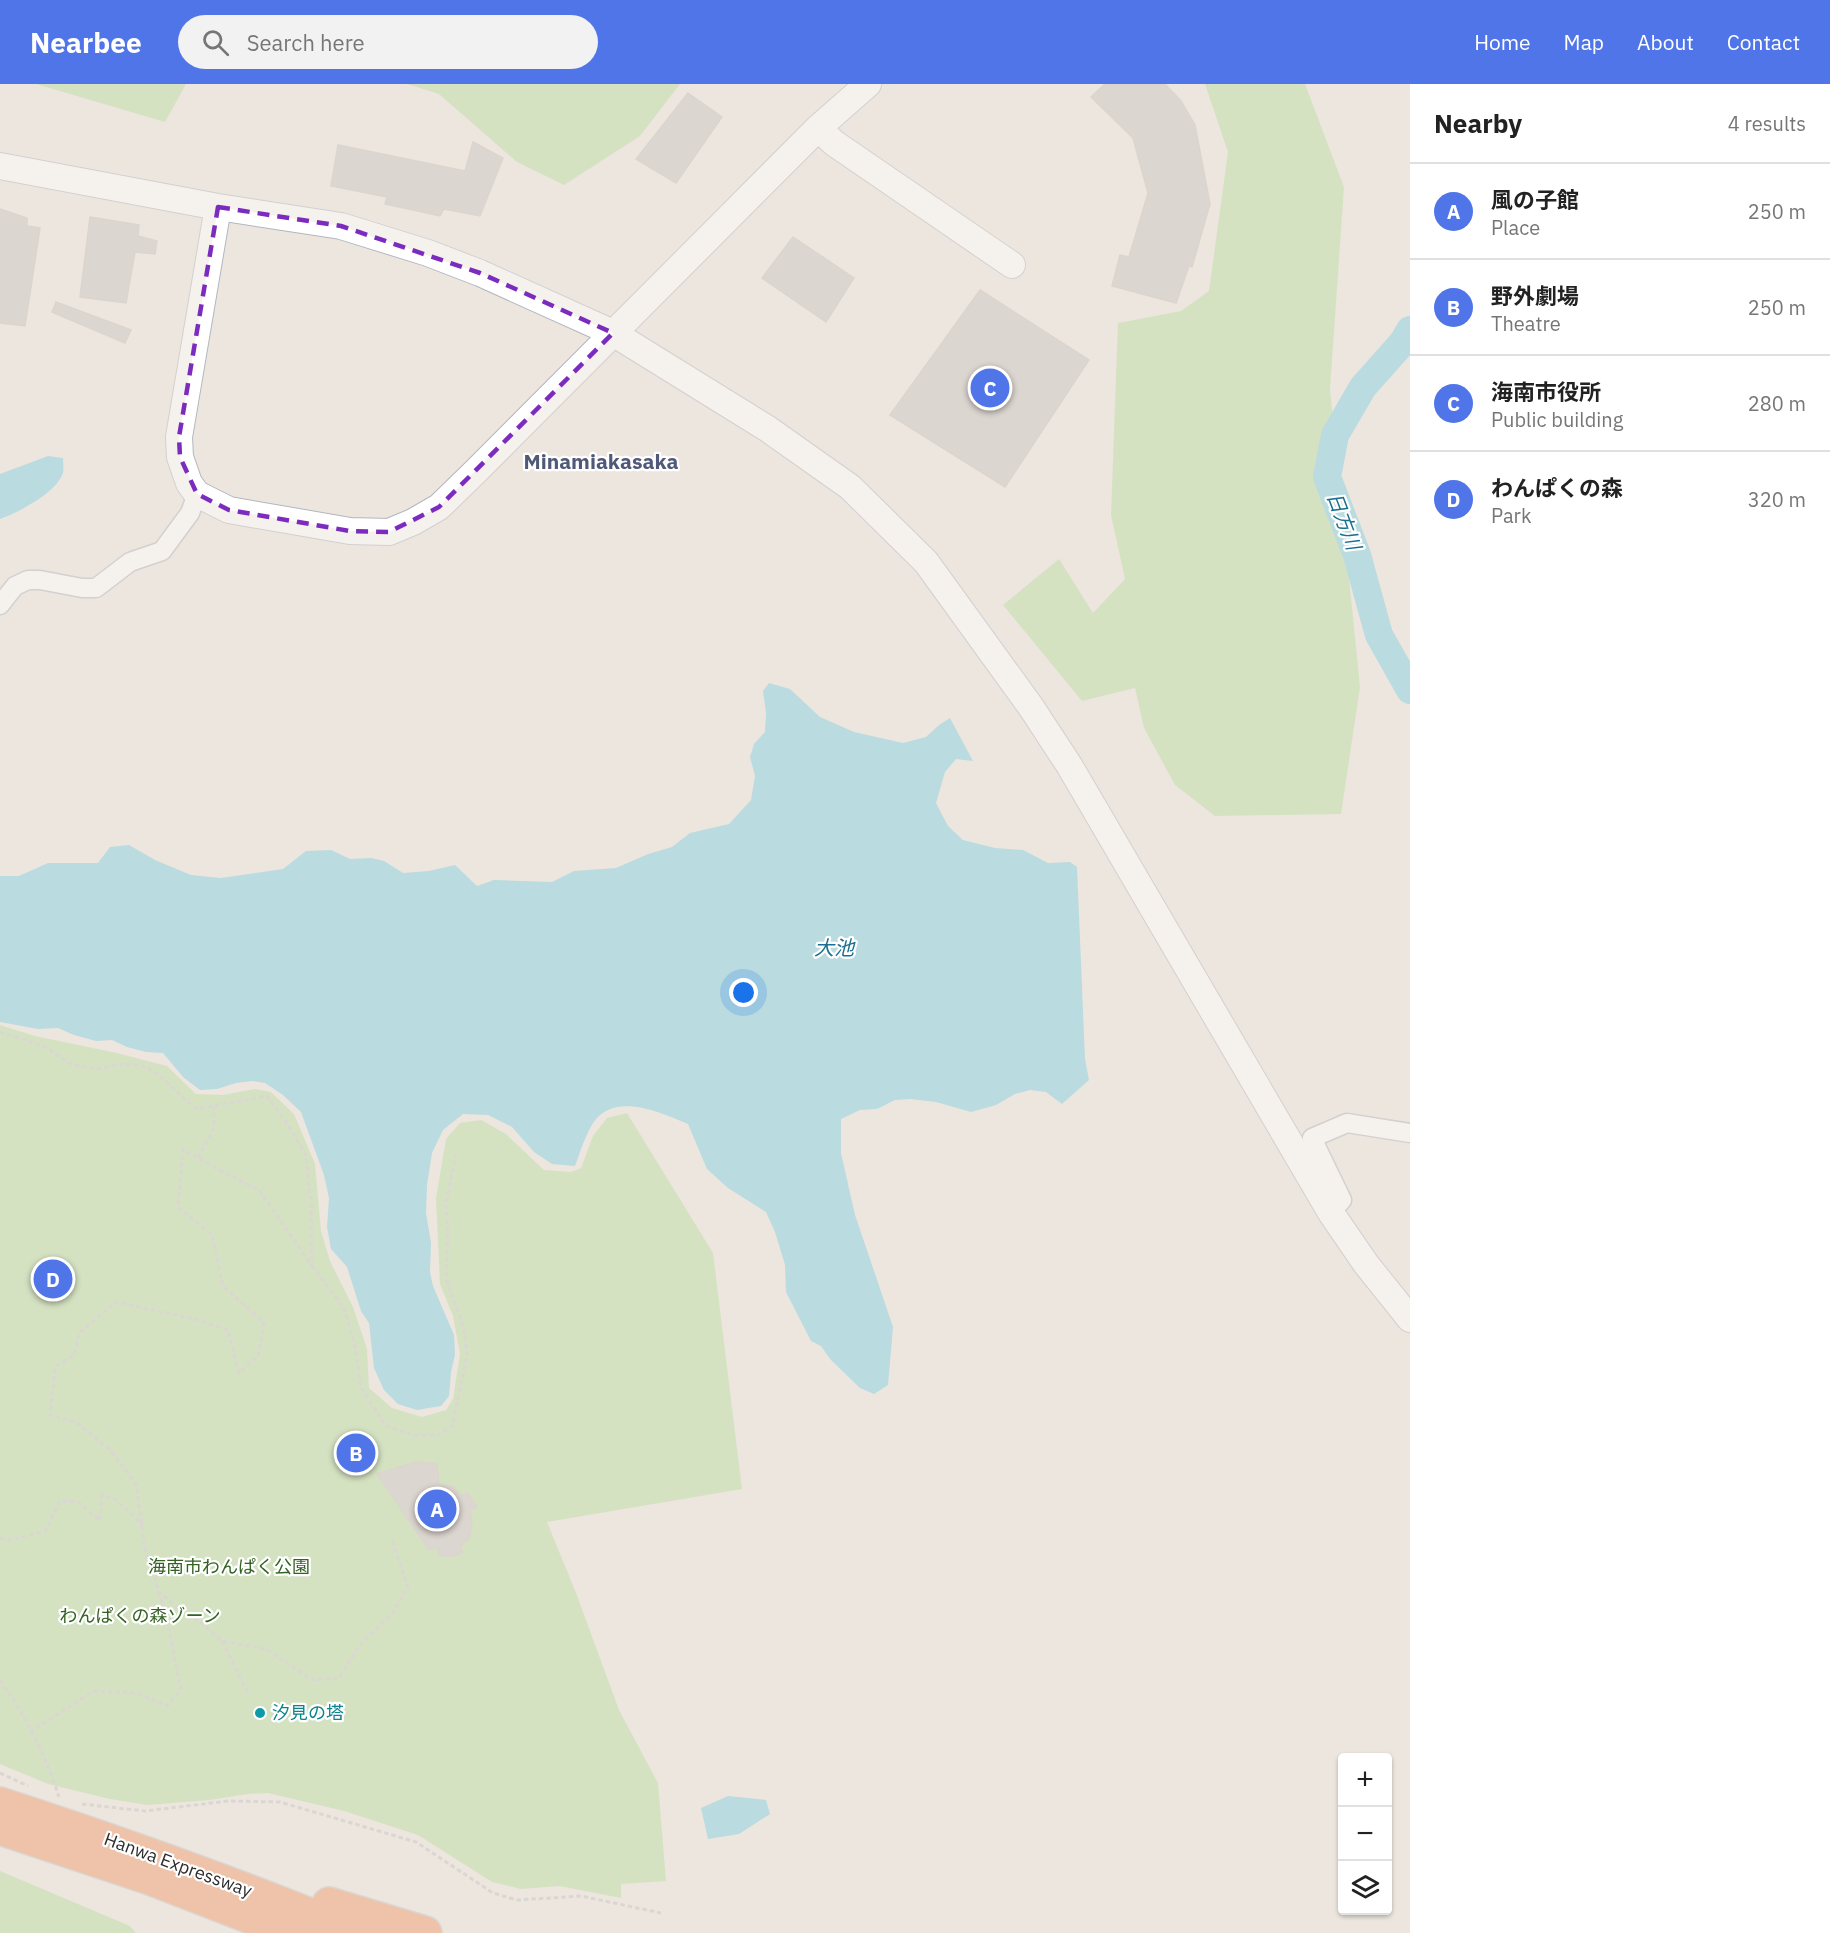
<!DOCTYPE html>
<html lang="en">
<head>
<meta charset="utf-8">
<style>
  :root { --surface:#fff; --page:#f2f2f2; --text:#222; --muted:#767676; --line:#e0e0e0; --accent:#5075e8 }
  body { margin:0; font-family:"IBM Plex Sans","Noto Sans JP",sans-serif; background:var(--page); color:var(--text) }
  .controls { position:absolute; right:18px; bottom:18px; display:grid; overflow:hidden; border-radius:6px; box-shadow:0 2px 4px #0004 }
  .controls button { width:54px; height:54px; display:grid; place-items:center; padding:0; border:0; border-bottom:2px solid var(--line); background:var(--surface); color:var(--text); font:30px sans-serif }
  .you { position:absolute; left:744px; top:909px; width:21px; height:21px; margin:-15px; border:4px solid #fff; border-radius:50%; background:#1a73e8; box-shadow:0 0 0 9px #1a73e833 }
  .badge { display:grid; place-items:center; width:39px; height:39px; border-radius:50%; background:var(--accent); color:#fff; font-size:20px; font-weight:700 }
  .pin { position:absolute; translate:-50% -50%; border:3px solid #fff; box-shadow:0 2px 6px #0006 }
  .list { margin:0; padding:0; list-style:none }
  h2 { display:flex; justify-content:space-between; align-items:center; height:78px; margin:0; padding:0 24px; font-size:26px }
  h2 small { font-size:20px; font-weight:400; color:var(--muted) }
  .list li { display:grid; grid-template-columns:39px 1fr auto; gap:18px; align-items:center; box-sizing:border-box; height:96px; padding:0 24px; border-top:2px solid var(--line) }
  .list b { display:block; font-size:22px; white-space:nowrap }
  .list p { margin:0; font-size:20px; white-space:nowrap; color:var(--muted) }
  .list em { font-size:20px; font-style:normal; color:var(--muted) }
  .icon { flex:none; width:33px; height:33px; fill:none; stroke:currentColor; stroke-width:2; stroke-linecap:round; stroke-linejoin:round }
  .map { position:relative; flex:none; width:1410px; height:1849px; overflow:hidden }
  header { display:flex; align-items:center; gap:36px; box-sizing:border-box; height:84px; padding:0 30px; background:var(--accent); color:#fff }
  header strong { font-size:28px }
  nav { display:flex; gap:33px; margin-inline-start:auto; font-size:21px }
  .search { width:420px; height:54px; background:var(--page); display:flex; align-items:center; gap:15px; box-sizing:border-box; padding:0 21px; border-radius:33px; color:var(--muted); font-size:22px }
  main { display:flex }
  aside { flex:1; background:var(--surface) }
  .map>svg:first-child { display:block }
  .green { fill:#b9dda1 }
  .water { fill:#7dcee3 }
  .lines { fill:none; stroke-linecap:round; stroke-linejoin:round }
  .river { stroke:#7dcee3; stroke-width:28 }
  .building { fill:#c8c4be; stroke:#c7c1b9; stroke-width:1.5 }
  .street-casing { stroke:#b3b6be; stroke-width:21 }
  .secondary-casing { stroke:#b3b6be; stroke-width:28 }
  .highway-casing { stroke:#c4c4c4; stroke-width:36 }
  .path { stroke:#c4c4c4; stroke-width:3; stroke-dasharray:4.5 3; stroke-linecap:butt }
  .street { stroke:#fff; stroke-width:18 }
  .secondary { stroke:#fff; stroke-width:26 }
  .highway { stroke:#ef9a68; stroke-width:33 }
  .marked { fill:none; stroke:#7b2cbf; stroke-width:4.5; stroke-dasharray:12 8; stroke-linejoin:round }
  .culture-dot { fill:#0f9aa8; stroke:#fff; stroke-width:2 }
  .labels { text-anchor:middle; stroke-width:4.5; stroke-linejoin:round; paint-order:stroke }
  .park-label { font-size:18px; fill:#336222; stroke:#fff }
  .culture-label { font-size:18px; fill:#0d838f; stroke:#fff; text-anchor:start }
  .street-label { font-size:18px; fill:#2c2c2c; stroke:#fff }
  .water-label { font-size:20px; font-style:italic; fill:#1b6f90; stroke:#fff }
  .quarter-label { font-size:21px; font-weight:bold; fill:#505a78; stroke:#fff }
</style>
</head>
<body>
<header>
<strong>Nearbee</strong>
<div class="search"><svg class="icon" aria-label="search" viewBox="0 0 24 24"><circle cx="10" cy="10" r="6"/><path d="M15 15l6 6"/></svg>Search here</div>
<nav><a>Home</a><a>Map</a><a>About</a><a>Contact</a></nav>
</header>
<main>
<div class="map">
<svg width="1410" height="1849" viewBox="0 0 1410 1849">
  <rect width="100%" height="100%" fill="#ece6df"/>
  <path class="green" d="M36,0H185V2L165,38Z
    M407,0H680L640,52L564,101L517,78L439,10Z
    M1205,0H1305L1344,103L1330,305L1360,603L1341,730L1215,732L1175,701L1144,644L1135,604L1082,617L1003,521L1059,475L1093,529L1125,495L1111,431L1118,239L1181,227L1209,207L1228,68Z
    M0,941L35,952L117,969L167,982L196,1010L223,1011L255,1005L271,1008L294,1030L315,1080L321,1147L330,1177L353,1223L367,1265L369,1304L392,1324L422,1333L446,1326L453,1315L460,1270L453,1232L440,1200L436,1114L446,1055L460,1039L481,1036L506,1050L544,1086L571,1088L581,1084L593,1052L607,1034L627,1029L713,1169L742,1405L547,1438L576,1509L619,1626L658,1699L666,1797L621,1800V1814L559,1802L521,1805L492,1798L418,1751L344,1727L268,1709L248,1710L210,1716L147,1721L110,1715L48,1700L0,1680Z
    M0,1787L130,1842L136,1849H0Z"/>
  <path class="water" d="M48,372L63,374C63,378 64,385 63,389C56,409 19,428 0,435V390Z
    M769,599L790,605L820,633L854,648L903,659L926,653L939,641L950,634L973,677L956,675L945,688L936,719L948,742L963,756L995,764L1023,766L1048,779L1070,778L1077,783L1085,975L1089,996L1062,1020L1046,1008L1030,1006L1015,1010L996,1021L971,1028L936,1018L910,1015L895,1016L877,1025L860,1026L841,1035V1069L855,1131L893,1243L888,1301L874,1310L860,1304L831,1276L821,1262L811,1257L786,1208L785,1181L775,1148L766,1128L728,1104L707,1085L688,1040C661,1029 615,1007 593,1039C585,1052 580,1068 575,1082L552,1080L534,1068L512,1043L488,1031L463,1030L443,1046L432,1069L427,1101L426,1129L431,1159L430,1188L433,1202L454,1251L455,1271L451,1288L449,1312L441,1322L417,1326L398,1320L384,1306L374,1284L369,1239L361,1227L347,1183L331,1165L327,1143L329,1114L324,1091L301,1028L283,1011L265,999L252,997L236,999L217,1005L200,1006L183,993L163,969L146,968L127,963L112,956L96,957L74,951L58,944L38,945L0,938V792H19L48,779H98L110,763L129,761L155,776L191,791L221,794L283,785L306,767L331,766L350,775L371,774L384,777L403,789L429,787L455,781L477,802L494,796L552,798L574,787L616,784L648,770L672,763L690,749L729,740L751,716L755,692L750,673L754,660L765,648L766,629L763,607Z
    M728,1712L766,1716L770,1730L739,1750L708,1755L701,1724Z"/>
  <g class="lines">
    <path class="river" d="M1410,246L1403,258L1363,303L1335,351L1327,393L1357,471L1379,551L1410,606"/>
  </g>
  <path class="building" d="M1105,0H1165L1181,17L1195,41L1210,120L1192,183L1189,182L1176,219L1112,202L1120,171L1129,173L1148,109L1133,54L1091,13Z
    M688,9L722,33L676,99L636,75Z
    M473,58L503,74L480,132L444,125L440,132L385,120L387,113L331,102L338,61L465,87Z
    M0,125L27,134V142L40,144L25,242L0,239Z
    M90,133L139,141L138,152L157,157L155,170L135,168L126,219L80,213Z
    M793,153L854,194L826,238L762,194Z
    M980,206L1089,276L1005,403L890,331Z
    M56,218L131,246L125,259L52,228Z
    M415,1378L437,1380L439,1401L453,1403L462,1412L467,1409L477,1423L470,1426L472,1441L469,1455L460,1462L463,1468L454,1472H439V1464L429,1466L377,1390Z"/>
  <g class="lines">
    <defs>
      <path id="street" d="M0,521L15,502L28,496H40L82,504H96L130,478L162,467L190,429L197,410
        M1331,1129L1342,1116L1312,1054L1347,1039L1410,1049"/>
      <path id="secondary" d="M818,44L834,59L1012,181
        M0,82L218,123L341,142L428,169L480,189L613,249L768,345L850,403L926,478L1031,623L1069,681L1331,1129L1366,1180L1410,1235
        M218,123L179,353L180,373L189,399L197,410L229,426L350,447L389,448L413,438L439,423L477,386L818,44L868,0"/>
      <path id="highway" d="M0,1720C120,1759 238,1801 354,1849
        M0,1744L150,1794L292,1849
        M329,1820L425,1849"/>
    </defs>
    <use href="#street" class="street-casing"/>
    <use href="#secondary" class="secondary-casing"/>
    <use href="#highway" class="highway-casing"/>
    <path class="path" d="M0,948L46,963L70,980L97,985L120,980L141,981L157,989L196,1025L267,1012L288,1041L305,1069L311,1115L312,1182L260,1107L219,1086L183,1065L178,1123L212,1151L223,1202L264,1239L258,1272L239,1289L228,1246L194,1235L116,1218L79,1249L74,1271L55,1283L50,1331L76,1338L110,1366L136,1400L145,1466L159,1508L179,1525L198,1536L222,1557L266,1565L312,1596L339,1594L361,1559L391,1531L408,1503L392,1456
      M198,1074L214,1044V1023
      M312,1182L344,1224L355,1261L361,1304L386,1342L413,1351H439L452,1342L467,1272L464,1245L446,1194L448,1149L446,1119L456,1071
      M0,1454L10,1456L45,1447L60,1417L78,1418L100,1437L102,1411L115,1415L143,1441
      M222,1557L249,1611
      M0,1596C25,1631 46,1672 59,1713
      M30,1648L94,1607L137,1609L167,1622L181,1606L166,1532L159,1509
      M0,1689L28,1702
      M82,1720L145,1727L228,1717L280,1718L416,1758L493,1809L517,1816L581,1812L661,1829"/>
    <use href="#street" class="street"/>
    <use href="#secondary" class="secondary"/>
    <use href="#highway" class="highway"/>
  </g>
  <path d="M0 0H1410V1849H0ZM218,123L341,142L480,189L613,249L439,423L389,448L350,447L229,426L197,410L180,373L179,353Z" fill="#ece6df" fill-opacity=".55" fill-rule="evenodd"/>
  <path class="marked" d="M218,123L341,142L480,189L613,249L439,423L389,448L350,447L229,426L197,410L180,373L179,353Z"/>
  <circle class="culture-dot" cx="260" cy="1629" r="6"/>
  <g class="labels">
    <g class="park-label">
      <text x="229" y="1489">海南市わんぱく公園</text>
      <text x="140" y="1538">わんぱくの森ゾーン</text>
    </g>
    <g class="culture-label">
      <text x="272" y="1635">汐見の塔</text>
    </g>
    <g class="street-label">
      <text transform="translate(178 1781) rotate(20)" y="6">Hanwa Expressway</text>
    </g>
    <g class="water-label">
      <text transform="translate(1344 437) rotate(69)" y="7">日方川</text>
      <text x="834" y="871">大池</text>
    </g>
    <g class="quarter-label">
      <text x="601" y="385">Minamiakasaka</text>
    </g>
  </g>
</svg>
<div class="controls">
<button>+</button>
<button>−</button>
<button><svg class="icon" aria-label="layers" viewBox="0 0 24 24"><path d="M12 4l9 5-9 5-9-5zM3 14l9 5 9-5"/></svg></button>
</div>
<div class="you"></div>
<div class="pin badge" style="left:437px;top:1425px">A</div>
<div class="pin badge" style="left:356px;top:1369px">B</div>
<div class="pin badge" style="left:990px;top:304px">C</div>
<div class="pin badge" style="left:53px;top:1195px">D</div>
</div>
<aside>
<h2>Nearby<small>4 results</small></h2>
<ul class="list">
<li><span class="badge">A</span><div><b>風の子館</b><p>Place</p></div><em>250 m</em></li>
<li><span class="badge">B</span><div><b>野外劇場</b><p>Theatre</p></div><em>250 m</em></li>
<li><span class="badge">C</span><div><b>海南市役所</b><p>Public building</p></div><em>280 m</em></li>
<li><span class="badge">D</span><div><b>わんぱくの森</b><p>Park</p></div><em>320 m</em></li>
</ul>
</aside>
</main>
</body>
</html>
